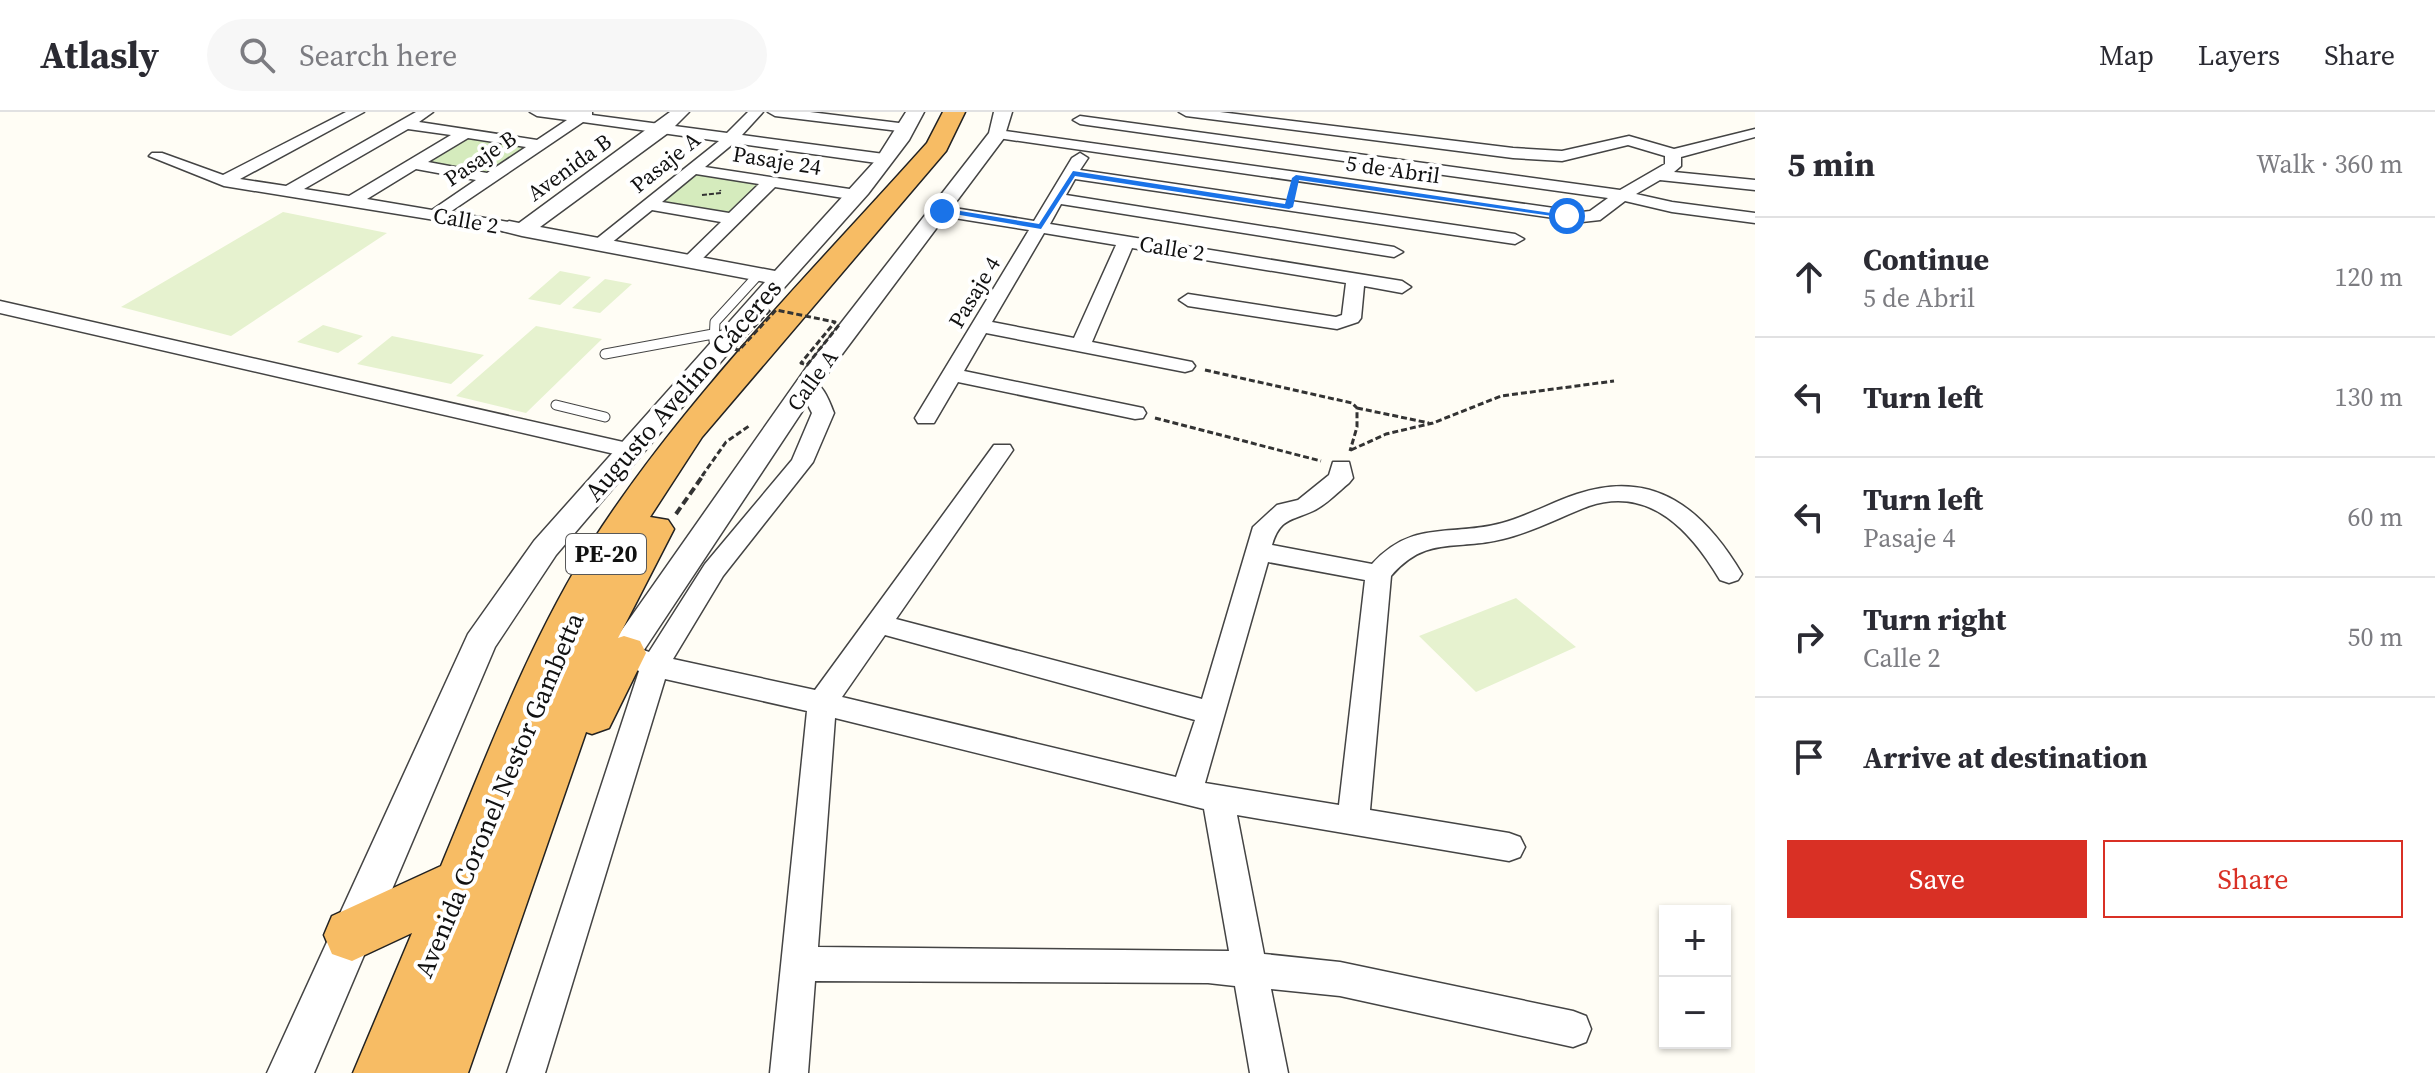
<!DOCTYPE html>
<html lang="en">
<head>
<meta charset="utf-8">
<style>
  :root { --surface:#fff; --page:#f7f7f7; --text:#2b2b33; --muted:#7c7c81; --line:#e1e1e2; --accent:#d93025 }
  body { margin:0; font-family:"Source Serif 4",serif; background:var(--page); color:var(--text) }
  .controls { position:absolute; right:24px; bottom:24px; display:grid; overflow:hidden; border-radius:0px; box-shadow:0 2px 6px #0004 }
  .controls button { width:72px; height:72px; display:grid; place-items:center; padding:0; border:0; border-bottom:2px solid var(--line); background:var(--surface); color:var(--text); font:40px sans-serif }
  .stop { position:absolute; width:24px; height:24px; margin:-18px; border:6px solid #1a73e8; border-radius:50%; background:#fff }
  .stop.end { background:#1a73e8; border-color:#fff; box-shadow:0 2px 8px #0008 }
  .list { margin:0; padding:0; list-style:none }
  h2 { display:flex; justify-content:space-between; align-items:center; height:104px; margin:0; padding:0 32px; font-size:34px }
  h2 small { font-size:26px; font-weight:400; color:var(--muted) }
  .list li { display:grid; grid-template-columns:52px 1fr auto; gap:24px; align-items:center; box-sizing:border-box; height:120px; padding:0 32px; border-top:2px solid var(--line) }
  .list b { display:block; font-size:30px; white-space:nowrap }
  .list p { margin:0; font-size:26px; white-space:nowrap; color:var(--muted) }
  .list em { font-size:26px; font-style:normal; color:var(--muted) }
  .actions { display:flex; gap:16px; padding:24px 32px }
  .actions a { flex:1; padding:18px 0; border:2px solid var(--accent); border-radius:0px; text-align:center; font-size:28px; color:var(--accent) }
  .actions .main { background:var(--accent); color:#fff }
  .icon { flex:none; width:44px; height:44px; fill:none; stroke:currentColor; stroke-width:2; stroke-linecap:round; stroke-linejoin:round }
  .map { position:relative; flex:none; width:1755px; height:961px; overflow:hidden }
  header { display:flex; align-items:center; gap:48px; box-sizing:border-box; height:112px; padding:0 40px; background:var(--surface); border-bottom:2px solid var(--line) }
  header strong { font-size:38px }
  nav { display:flex; gap:44px; margin-inline-start:auto; font-size:28px }
  .search { width:560px; height:72px; background:var(--page); display:flex; align-items:center; gap:20px; box-sizing:border-box; padding:0 28px; border-radius:44px; color:var(--muted); font-size:30px }
  main { display:flex }
  aside { flex:1; background:var(--surface) }
  .map>svg:first-child { display:block }
  .green { fill:#d5ebbd }
  .pitch { fill:#e6f2cf }
  .lines { fill:none; stroke-linecap:round; stroke-linejoin:round }
  .service-casing { stroke:#444; stroke-width:11 }
  .minor-casing { stroke:#444; stroke-width:3 }
  .tertiary-casing { stroke:#444; stroke-width:3 }
  .trunk-casing { stroke:#222; stroke-width:3 }
  .path-far2 { stroke:#333; stroke-width:2; stroke-dasharray:5 2; stroke-linecap:butt }
  .path-far1 { stroke:#333; stroke-width:3; stroke-dasharray:6 3; stroke-linecap:butt }
  .path { stroke:#333; stroke-width:4; stroke-dasharray:8 4; stroke-linecap:butt }
  .service { stroke:#fff; stroke-width:9 }
  .minor { fill:#fff; fill-rule:evenodd }
  .tertiary { fill:#fff; fill-rule:evenodd }
  .trunk { fill:#f7bc64; fill-rule:evenodd }
  .path-bridge { stroke:#333; stroke-width:3; stroke-dasharray:6 3; stroke-linecap:butt }
  .route { fill:#1a73e8 }
  .labels { text-anchor:middle; stroke-width:8; stroke-linejoin:round; paint-order:stroke }
  .far-street-label { font-size:22px; fill:#111; stroke:#fff }
  .shield { fill:#fff; stroke:#585858; stroke-width:2 }
  .shield-label { font-size:24px; font-weight:bold; fill:#111 }
  .street-label { font-size:26px; fill:#111; stroke:#fff }
</style>
</head>
<body>
<header>
<strong>Atlasly</strong>
<div class="search"><svg class="icon" aria-label="search" viewBox="0 0 24 24"><circle cx="10" cy="10" r="6"/><path d="M15 15l6 6"/></svg>Search here</div>
<nav><a>Map</a><a>Layers</a><a>Share</a></nav>
</header>
<main>
<div class="map">
<svg width="1755" height="961" viewBox="0 0 1755 961">
  <rect width="100%" height="100%" fill="#fffdf5"/>
  <path class="green" d="M468,25L531,34L489,63L424,51Z
    M697,60L763,71L733,102L660,92Z"/>
  <path class="pitch" d="M283,100L387,121L231,224L121,195Z
    M560,159L591,165L560,193L528,187Z
    M605,167L632,172L600,201L572,196Z
    M323,213L363,224L338,241L297,230Z
    M536,214L602,227L526,301L456,284Z
    M392,224L484,243L451,272L357,252Z
    M1516,486L1576,535L1476,580L1419,524Z"/>
  <g class="lines">
    <defs>
      <path id="service" d="M714,229L715,210L759,162
        M605,242L713,222
        M556,293L605,305"/>
      <path id="minor" d="M346,0H364L240,67L286,74L416,0H433L419,10L537,28L567,8L537,4L530,0H592V3L727,21L748,0H763L742,23L884,42L892,47L884,52L734,31L705,55L856,78L864,83L856,88L775,75L696,153L690,154L681,149L721,110L652,98L605,136H593L590,132L719,29L583,10L450,100L515,111L517,115L515,119L509,120L224,74L149,44L152,41H162L223,63ZM408,17L451,23L349,84L304,77ZM468,26L526,35L487,61L428,50ZM416,57L476,68L432,98L367,87ZM696,62L759,72L729,101L662,90Z
        M768,0H810L907,12L914,16L907,20L775,4Z
        M1179,0H1220L1513,36L1562,39L1629,24L1674,37L1755,17V25L1681,45V54L1674,60L1755,68V78L1660,68L1636,82L1672,90L1755,101V111L1672,100L1625,89L1600,108L1582,110L998,26L991,22L998,18L1582,100L1590,99L1608,86L1080,12L1073,8L1080,4L1620,78L1665,52V44L1628,33L1562,49L1513,46L1186,4Z
        M1080,41L1088,46L1080,58L1515,122L1524,127L1515,132L1075,67L1066,83L1394,135L1403,140L1394,145L1061,92L1050,112L1402,169L1411,175L1402,181L1364,174L1361,206L1358,210L1337,217L1188,194L1179,188L1188,182L1336,205L1342,203L1346,171L1132,136L1092,230L1192,250L1195,254L1192,258L1185,260L986,221L964,259L1143,296L1146,301L1143,306L1135,307L958,270L934,311H918L915,306L1029,118L942,104L934,99L942,94L1034,109L1072,46ZM1044,121L1116,133L1074,226L992,210Z
        M0,189L632,332L640,334L643,339L640,344L632,346L0,201Z
        M807,266C822,269 829,288 834,301L813,350L723,464L673,547L815,578L994,333H1010L1013,338L896,507L1202,587L1253,415L1277,393L1298,388L1329,363L1333,350H1349L1353,366L1349,371C1338,380 1326,393 1313,399C1291,409 1280,406 1272,433L1372,452C1413,407 1451,425 1502,411C1528,404 1552,390 1577,382C1655,356 1704,398 1742,462L1738,468L1729,471L1720,468C1692,421 1651,373 1589,394C1560,405 1533,420 1503,427C1456,439 1426,423 1391,464L1370,698L1509,721L1520,725L1525,735L1520,745L1509,749L1237,703L1264,842L1340,850L1573,899L1586,904L1591,917L1586,930L1573,935L1340,884L1271,877L1288,961H1250L1235,874L1208,871L815,869L808,961H770L807,599L665,567L545,961H507L639,559L614,548L610,541L614,534L624,531L649,540L705,452L792,348L812,301L797,272ZM1268,450L1365,468L1339,693L1205,671ZM885,523L1195,608L1176,665L842,585ZM835,606L1204,697L1229,839L818,835Z"/>
      <path id="tertiary" d="M670,0H689L668,21L540,115L775,159L875,49L906,0H924L909,28L868,82L783,177L556,443L495,535L314,961H267L468,522L534,429L765,170L522,124L502,119L499,115L509,109L519,111Z
        M994,0H1012L1004,26L825,265L636,550L624,554L612,550L607,541L612,532L806,256L989,21Z"/>
      <path id="trunk" d="M943,0H965L946,39L702,325L650,405L668,408L674,417L618,526L624,524L640,529L646,541L609,616L592,622L586,620L468,961H353L412,821L352,849L332,842L324,823L332,804L441,754C487,644 528,531 592,430C686,284 812,160 927,31Z"/>
    </defs>
    <use href="#service" class="service-casing"/>
    <use href="#minor" class="minor-casing"/>
    <use href="#tertiary" class="tertiary-casing"/>
    <use href="#trunk" class="trunk-casing"/>
    <path class="path-far2" d="M702,83L721,81L720,78"/>
    <path class="path-far1" d="M1205,258L1352,291L1357,296V315L1350,339
      M1357,296L1429,311
      M1155,306L1321,349
      M1351,338L1386,322L1433,311L1501,284L1614,269
      M702,364L726,330L749,314"/>
    <path class="path" d="M676,402L704,362"/>
    <use href="#service" class="service"/>
    <use href="#minor" class="minor"/>
    <use href="#tertiary" class="tertiary"/>
    <use href="#trunk" class="trunk"/>
    <path class="path-bridge" d="M770,198L733,237L739,238L776,198L835,210L801,251L807,253L839,213"/>
  </g>
  <path class="route" d="M1073,59L1285,92L1292,66L1296,63L1571,104L1567,106L1299,68L1293,95L1289,97L1075,64L1041,117L937,99L942,96L1039,112Z"/>
  <g class="labels">
    <g class="far-street-label">
      <text transform="translate(480 46) rotate(-34)" y="8">Pasaje B</text>
      <text transform="translate(777 48) rotate(9)" y="8">Pasaje 24</text>
      <text transform="translate(665 50) rotate(-39)" y="8">Pasaje A</text>
      <text transform="translate(569 55) rotate(-36)" y="8">Avenida B</text>
      <text transform="translate(1393 57) rotate(8)" y="8">5 de Abril</text>
      <text transform="translate(466 108) rotate(10)" y="8">Calle 2</text>
      <text transform="translate(1172 136) rotate(9)" y="8">Calle 2</text>
      <text transform="translate(974 180) rotate(-59)" y="8">Pasaje 4</text>
      <text transform="translate(812 268) rotate(-54)" y="8">Calle A</text>
    </g>
    <rect class="shield" x="566" y="422" width="80" height="40" rx="6"/>
    <g class="shield-label">
      <text x="606" y="450">PE-20</text>
    </g>
    <g class="street-label">
      <text transform="translate(683 278) rotate(-49)" y="9">Augusto Avelino Cáceres</text>
      <text transform="translate(499 683) rotate(-67)" y="9">Avenida Coronel Nestor Gambetta</text>
    </g>
  </g>
</svg>
<div class="controls">
<button>+</button>
<button>−</button>
</div>
<div class="stop" style="left:1567px;top:104px"></div>
<div class="stop end" style="left:942px;top:99px"></div>
</div>
<aside>
<h2>5 min<small>Walk · 360 m</small></h2>
<ul class="list">
<li><svg class="icon" aria-label="ahead" viewBox="0 0 24 24"><path d="M12 20V5M6 11l6-6 6 6"/></svg><div><b>Continue</b><p>5 de Abril</p></div><em>120 m</em></li>
<li><svg class="icon" aria-label="left" viewBox="0 0 24 24"><path d="M17 20v-9H6M10 6l-5 5 5 5"/></svg><div><b>Turn left</b></div><em>130 m</em></li>
<li><svg class="icon" aria-label="left" viewBox="0 0 24 24"><path d="M17 20v-9H6M10 6l-5 5 5 5"/></svg><div><b>Turn left</b><p>Pasaje 4</p></div><em>60 m</em></li>
<li><svg class="icon" aria-label="right" viewBox="0 0 24 24"><path d="M7 20v-9h11M14 6l5 5-5 5"/></svg><div><b>Turn right</b><p>Calle 2</p></div><em>50 m</em></li>
<li><svg class="icon" aria-label="arrive" viewBox="0 0 24 24"><path d="M6 21V4h12l-3 4 3 4H6"/></svg><div><b>Arrive at destination</b></div></li>
</ul>
<div class="actions"><a class="main">Save</a><a>Share</a></div>
</aside>
</main>
</body>
</html>
